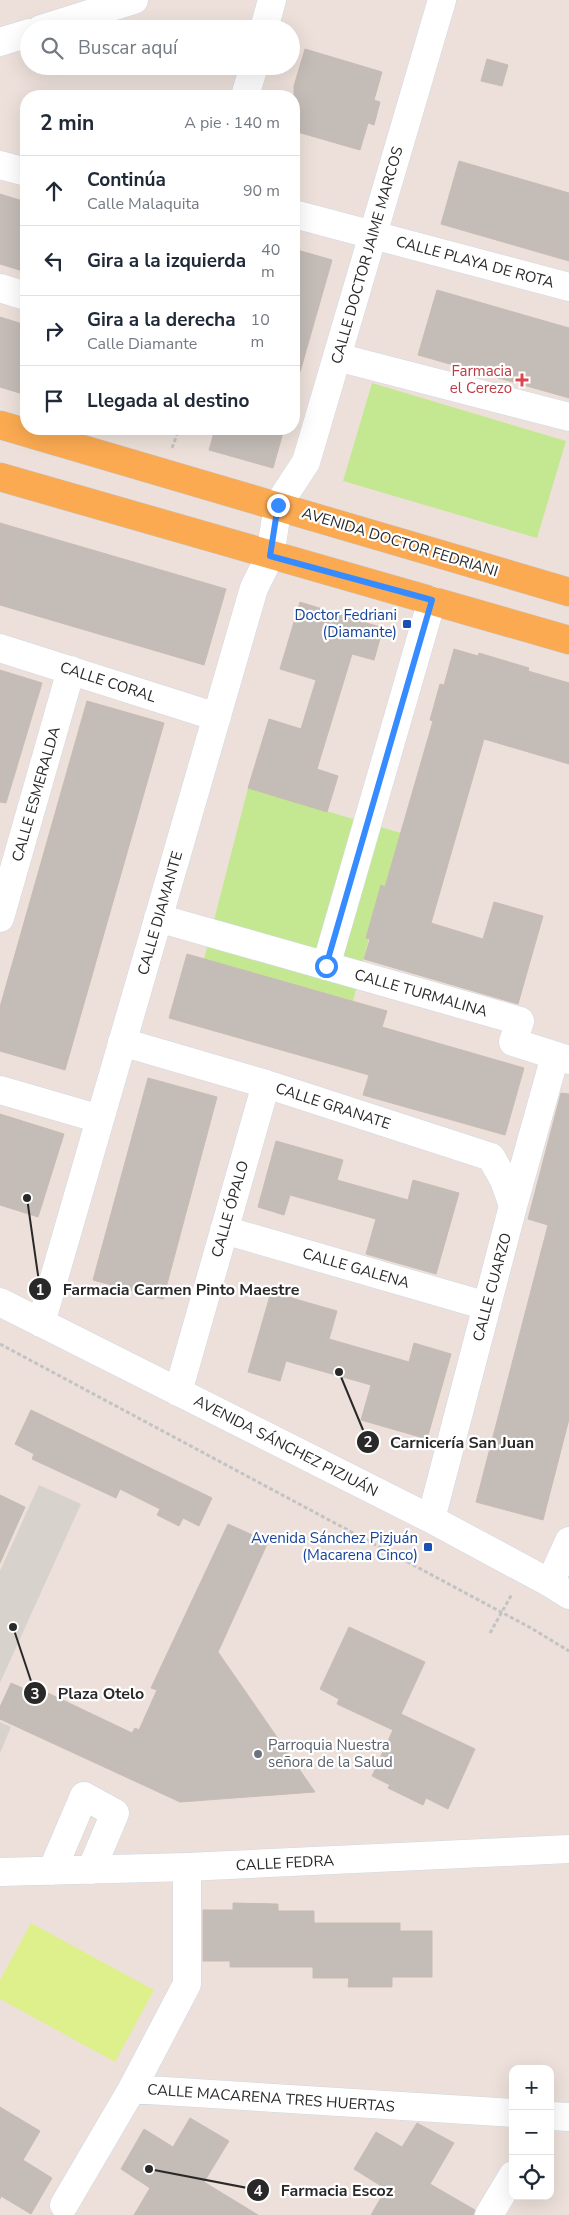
<!DOCTYPE html>
<html lang="es">
<head>
<meta charset="utf-8">
<style>
  :root { --surface:#fff; --page:#f2f2f3; --text:#1f2937; --muted:#747a83; --line:#e0e1e3 }
  body { margin:0; font-family:"Nunito Sans",sans-serif; background:var(--page); color:var(--text) }
  .controls { position:absolute; right:15px; bottom:15px; display:grid; overflow:hidden; border-radius:10px; box-shadow:0 5px 20px #0002 }
  .controls button { width:45px; height:45px; display:grid; place-items:center; padding:0; border:0; border-bottom:1px solid var(--line); background:var(--surface); color:var(--text); font:25px sans-serif }
  .stop { position:absolute; width:15px; height:15px; margin:-11px; border:4px solid #358bff; border-radius:50%; background:#fff }
  .stop.end { background:#358bff; border-color:#fff; box-shadow:0 1px 5px #0008 }
  .list { margin:0; padding:0; list-style:none }
  h2 { display:flex; justify-content:space-between; align-items:center; height:65px; margin:0; padding:0 20px; font-size:21px }
  h2 small { font-size:16px; font-weight:400; color:var(--muted) }
  .list li { display:grid; grid-template-columns:32px 1fr auto; gap:15px; align-items:center; box-sizing:border-box; height:70px; padding:0 20px; border-top:1px solid var(--line) }
  .list b { display:block; font-size:19px; white-space:nowrap }
  .list p { margin:0; font-size:16px; white-space:nowrap; color:var(--muted) }
  .list em { font-size:16px; font-style:normal; color:var(--muted) }
  .icon { flex:none; width:28px; height:28px; fill:none; stroke:currentColor; stroke-width:2; stroke-linecap:round; stroke-linejoin:round }
  .map { position:relative; flex:none; width:569px; height:2215px; overflow:hidden }
  .search { position:absolute; background:var(--surface); box-shadow:0 5px 20px #0002; left:20px; top:20px; width:280px; height:55px; display:flex; align-items:center; gap:12px; box-sizing:border-box; padding:0 18px; border-radius:28px; color:var(--muted); font-size:19px }
  .panel { position:absolute; background:var(--surface); box-shadow:0 5px 20px #0002; left:20px; top:90px; width:280px; height:345px; border-radius:20px }
  .map>svg:first-child { display:block }
  .green { fill:#c4e892 }
  .pitch { fill:#def08c }
  .plaza { fill:#d8d2cd }
  .building { fill:#c4bcb6; stroke:#c8bcb4 }
  .lines { fill:none; stroke-linecap:round; stroke-linejoin:round }
  .minor-casing { stroke:#cfd8e4; stroke-width:29 }
  .major-casing { stroke:#c3c3c3; stroke-width:29 }
  .path { stroke:#c3c3c3; stroke-width:3; stroke-dasharray:4 2.5; stroke-linecap:butt }
  .minor { stroke:#fff; stroke-width:28 }
  .major { stroke:#fbaa51; stroke-width:28 }
  .route { stroke:#358bff; stroke-width:6 }
  .health-dot { fill:#e0444e; stroke:#fff; stroke-width:2 }
  .transit-dot { fill:#1a4fb4; stroke:#fff; stroke-width:2 }
  .worship-dot { fill:#6b7280; stroke:#fff; stroke-width:2 }
  .labels { text-anchor:middle; stroke-width:4.5; stroke-linejoin:round; paint-order:stroke }
  .street-label { font-size:15px; fill:#292929; stroke:#fff }
  .health-label { font-size:15px; fill:#be3a42; stroke:#fff; text-anchor:end }
  .transit-label { font-size:15px; fill:#164399; stroke:#fff; text-anchor:end }
  .worship-label { font-size:15px; fill:#5b616d; stroke:#fff; text-anchor:start }
  .leader { fill:none; stroke:#292929; stroke-width:2 }
  .callout-dot { fill:#292929; stroke:#fff; stroke-width:2 }
  .mark-label { font-size:15px; text-anchor:middle; font-weight:bold; fill:#fff }
  .callout-label { font-size:16px; text-anchor:middle; font-weight:bold; fill:#292929; stroke:#fff; stroke-width:4.5; stroke-linejoin:round; paint-order:stroke }
</style>
</head>
<body>
<div class="map">
<svg width="569" height="2215" viewBox="0 0 569 2215">
  <rect width="100%" height="100%" fill="#ede0da"/>
  <path class="green" d="M372,383L566,441L537,538L343,481Z
    M248,788L401,833L385,887L382,886L353,1001L204,959Z"/>
  <path class="pitch" d="M31,1923L154,1990L115,2062L0,1999V1980Z"/>
  <path class="plaza" d="M39,1485L81,1504L0,1683V1571Z
    M0,1722L11,1727L0,1753Z"/>
  <path class="building" d="M305,49L382,72L374,100L380,102L374,125L368,123L360,150L294,131V86Z
    M487,59L508,65L502,86L481,81Z
    M459,161L569,193V261L441,224Z
    M0,194L26,202V272L0,264Z
    M294,249L332,260L300,372L294,371Z
    M437,290L569,328V398L418,355Z
    M0,317L26,325V395L0,387Z
    M215,429H284L273,468L209,450Z
    M0,523L226,589L204,665L0,605Z
    M300,602L383,628L374,660L352,654L317,769L338,776L327,812L248,788L269,719L301,729L316,680L280,669Z
    M454,649L478,656L479,653L529,668L528,671L569,683V764L484,739L431,923L483,939L494,902L543,916L518,1004L364,959L370,939L366,938L381,885L385,887L433,721L430,720L440,684L444,685Z
    M0,670L42,683L6,803L0,802Z
    M87,701L164,723L65,1070L0,1051V1007Z
    M187,954L387,1011L382,1027L524,1068L505,1135L363,1095L369,1075L169,1018Z
    M148,1078L217,1097L163,1299L93,1280Z
    M561,1093L569,1094V1419L543,1520L476,1502L548,1225L528,1219Z
    M0,1114L64,1134L38,1217L0,1205Z
    M276,1141L343,1160L337,1180L408,1200L413,1180L459,1193L436,1274L366,1254L376,1219L290,1195L284,1215L258,1207Z
    M271,1292L337,1311L329,1339L409,1362L414,1343L451,1354L427,1439L361,1420L371,1385L286,1361L280,1381L248,1372Z
    M31,1410L212,1498L199,1526L183,1518L179,1526L157,1515L160,1509L120,1489L116,1498L32,1459L34,1454L15,1444Z
    M0,1495L25,1507L0,1563Z
    M228,1524L268,1542L218,1652L315,1792L180,1802L0,1719V1707L11,1683L29,1691L31,1685L132,1733L135,1728L139,1730L157,1690L151,1688Z
    M349,1627L425,1662L401,1714L475,1749L448,1809L426,1798L423,1805L388,1788L390,1785L372,1776L393,1730L337,1704L339,1699L320,1689Z
    M233,1903L278,1904V1911H314V1923H400V1931H432V1977H392V1987H348L349,1978H313V1967H230V1961H203V1910H233Z
    M0,2107L40,2131L23,2160L52,2178L31,2214L1,2196L0,2199Z
    M190,2118L229,2141L204,2182L258,2215H134L150,2188L121,2169L144,2129L173,2147Z
    M417,2123L454,2143L430,2184L475,2210L473,2215H371L386,2189L354,2169L376,2132L402,2147Z"/>
  <g class="lines">
    <defs>
      <path id="minor" d="M41,29L134,0
        M264,29L272,0
        M0,42L29,33
        M245,96L254,66
        M0,165L26,172
        M294,214L569,287
        M0,288L26,296
        M337,357L569,417
        M0,648L217,717
        M0,918L71,670
        M158,918L520,1021L513,1042L569,1060
        M326,966L432,600
        M122,1042L266,1084L491,1157L504,1180L513,1206
        M0,1090L100,1119
        M224,1230L487,1306
        M0,1302L431,1519L550,1583L569,1595
        M41,1323L254,588L270,556L278,505L306,462L442,0
        M178,1392L266,1084
        M431,1519L513,1206L555,1056
        M550,1583L569,1541
        M52,1871L84,1796L115,1813L91,1870
        M0,1872L187,1867L569,1849
        M132,2089L187,1984V1867
        M550,2116L569,2117
        M64,2205L132,2089L513,2113
        M489,2215L513,2175"/>
      <path id="major" d="M0,425L569,592
        M0,477L569,640"/>
    </defs>
    <use href="#minor" class="minor-casing"/>
    <use href="#major" class="major-casing"/>
    <path class="path" d="M172,448L179,429
      M0,1344L531,1628L569,1651
      M490,1633L512,1594"/>
    <use href="#minor" class="minor"/>
    <use href="#major" class="major"/>
  </g>
  <g class="lines">
    <path class="route" d="M278,505L270,556L432,600L326,966"/>
  </g>
  <path class="health-dot" d="M519.5 372.5h5v5h5v5h-5v5h-5v-5h-5v-5h5z"/>
  <g class="transit-dot">
    <rect x="402" y="619" width="10" height="10" rx="2.5"/>
    <rect x="423" y="1542" width="10" height="10" rx="2.5"/>
  </g>
  <circle class="worship-dot" cx="258" cy="1754" r="5"/>
  <g class="labels">
    <g class="street-label">
      <text transform="translate(367 255) rotate(-74)" y="5">CALLE DOCTOR JAIME MARCOS</text>
      <text transform="translate(475 262) rotate(15)" y="5">CALLE PLAYA DE ROTA</text>
      <text transform="translate(400 542) rotate(17)" y="5">AVENIDA DOCTOR FEDRIANI</text>
      <text transform="translate(108 682) rotate(18)" y="5">CALLE CORAL</text>
      <text transform="translate(36 794) rotate(-74)" y="5">CALLE ESMERALDA</text>
      <text transform="translate(160 913) rotate(-74)" y="5">CALLE DIAMANTE</text>
      <text transform="translate(421 993) rotate(16)" y="5">CALLE TURMALINA</text>
      <text transform="translate(333 1106) rotate(18)" y="5">CALLE GRANATE</text>
      <text transform="translate(230 1209) rotate(-74)" y="5">CALLE ÓPALO</text>
      <text transform="translate(356 1268) rotate(16)" y="5">CALLE GALENA</text>
      <text transform="translate(492 1287) rotate(-75)" y="5">CALLE CUARZO</text>
      <text transform="translate(286 1446) rotate(27)" y="5">AVENIDA SÁNCHEZ PIZJUÁN</text>
      <text transform="translate(285 1863) rotate(-3)" y="5">CALLE FEDRA</text>
      <text transform="translate(271 2098) rotate(4)" y="5">CALLE MACARENA TRES HUERTAS</text>
    </g>
    <g class="health-label">
      <text x="512" y="376">Farmacia<tspan x="512" dy="17">el Cerezo</tspan></text>
    </g>
    <g class="transit-label">
      <text x="397" y="620">Doctor Fedriani<tspan x="397" dy="17">(Diamante)</tspan></text>
      <text x="418" y="1543">Avenida Sánchez Pizjuán<tspan x="418" dy="17">(Macarena Cinco)</tspan></text>
    </g>
    <g class="worship-label">
      <text x="268" y="1750">Parroquia Nuestra<tspan x="268" dy="17">señora de la Salud</tspan></text>
    </g>
  </g>
  <path class="leader" d="M27 1198L40 1289M339 1372L368 1442M13 1627L35 1693M149 2169L258 2190"/>
  <g class="callout-dot">
    <circle cx="27" cy="1198" r="5"/>
    <circle cx="339" cy="1372" r="5"/>
    <circle cx="13" cy="1627" r="5"/>
    <circle cx="149" cy="2169" r="5"/>
    <circle cx="40" cy="1289" r="12"/>
    <circle cx="368" cy="1442" r="12"/>
    <circle cx="35" cy="1693" r="12"/>
    <circle cx="258" cy="2190" r="12"/>
  </g>
  <g class="mark-label">
    <text x="40" y="1295">1</text>
    <text x="368" y="1447">2</text>
    <text x="35" y="1699">3</text>
    <text x="258" y="2196">4</text>
  </g>
  <g class="callout-label">
    <text x="181" y="1295">Farmacia Carmen Pinto Maestre</text>
    <text x="462" y="1448">Carnicería San Juan</text>
    <text x="101" y="1699">Plaza Otelo</text>
    <text x="337" y="2196">Farmacia Escoz</text>
  </g>
</svg>
<div class="controls">
<button>+</button>
<button>−</button>
<button><svg class="icon" aria-label="locate" viewBox="0 0 24 24"><circle cx="12" cy="12" r="6"/><path d="M12 2v4M12 18v4M2 12h4M18 12h4"/></svg></button>
</div>
<div class="stop" style="left:326px;top:966px"></div>
<div class="stop end" style="left:278px;top:505px"></div>
<div class="search"><svg class="icon" aria-label="search" viewBox="0 0 24 24"><circle cx="10" cy="10" r="6"/><path d="M15 15l6 6"/></svg>Buscar aquí</div>
<section class="panel">
<h2>2 min<small>A pie · 140 m</small></h2>
<ul class="list">
<li><svg class="icon" aria-label="ahead" viewBox="0 0 24 24"><path d="M12 20V5M6 11l6-6 6 6"/></svg><div><b>Continúa</b><p>Calle Malaquita</p></div><em>90 m</em></li>
<li><svg class="icon" aria-label="left" viewBox="0 0 24 24"><path d="M17 20v-9H6M10 6l-5 5 5 5"/></svg><div><b>Gira a la izquierda</b></div><em>40 m</em></li>
<li><svg class="icon" aria-label="right" viewBox="0 0 24 24"><path d="M7 20v-9h11M14 6l5 5-5 5"/></svg><div><b>Gira a la derecha</b><p>Calle Diamante</p></div><em>10 m</em></li>
<li><svg class="icon" aria-label="arrive" viewBox="0 0 24 24"><path d="M6 21V4h12l-3 4 3 4H6"/></svg><div><b>Llegada al destino</b></div></li>
</ul>
</section>
</div>
</body>
</html>
